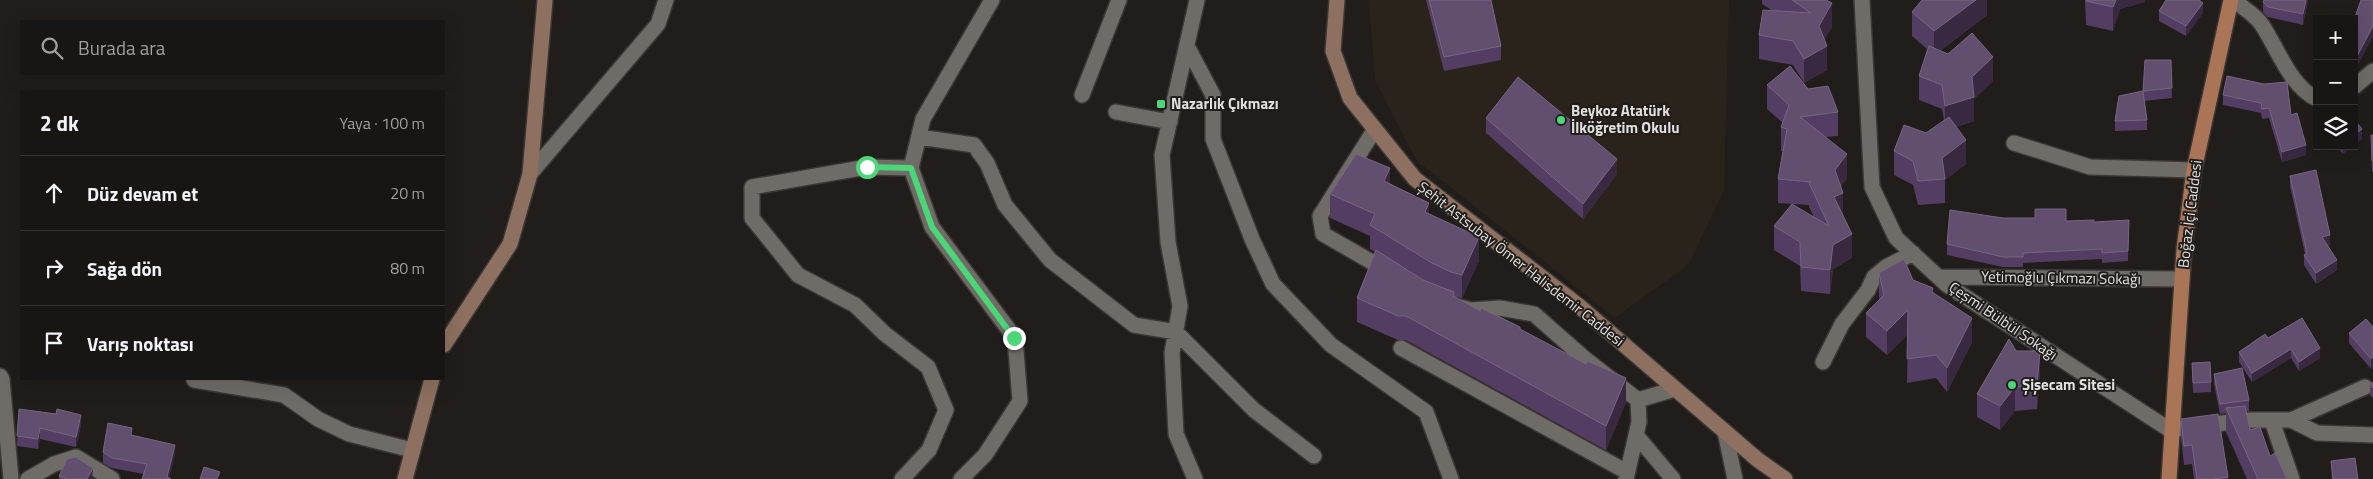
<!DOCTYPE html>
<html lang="tr">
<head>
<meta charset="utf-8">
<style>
  :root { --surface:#181614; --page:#252322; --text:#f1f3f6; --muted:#9f9fa0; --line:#363534 }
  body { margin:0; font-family:"Titillium Web",sans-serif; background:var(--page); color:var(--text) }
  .controls { position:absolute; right:15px; top:15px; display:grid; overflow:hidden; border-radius:0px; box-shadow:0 5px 20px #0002 }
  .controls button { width:45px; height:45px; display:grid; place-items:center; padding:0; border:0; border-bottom:1px solid var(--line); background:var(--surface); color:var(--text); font:25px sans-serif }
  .stop { position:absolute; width:15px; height:15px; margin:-11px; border:4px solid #4bd677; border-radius:50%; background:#fff }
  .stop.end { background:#4bd677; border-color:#fff; box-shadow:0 1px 5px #0008 }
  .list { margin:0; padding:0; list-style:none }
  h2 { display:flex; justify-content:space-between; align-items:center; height:65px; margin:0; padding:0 20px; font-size:21px }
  h2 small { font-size:16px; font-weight:400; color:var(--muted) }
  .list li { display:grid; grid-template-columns:32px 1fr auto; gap:15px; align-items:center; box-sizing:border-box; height:75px; padding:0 20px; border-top:1px solid var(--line) }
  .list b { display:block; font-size:19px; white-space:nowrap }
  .list em { font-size:16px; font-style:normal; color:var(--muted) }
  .icon { flex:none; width:28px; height:28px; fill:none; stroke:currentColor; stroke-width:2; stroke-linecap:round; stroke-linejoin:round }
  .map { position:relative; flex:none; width:2373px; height:479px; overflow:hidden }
  .search { position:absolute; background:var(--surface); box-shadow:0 5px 20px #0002; left:20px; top:20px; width:425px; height:55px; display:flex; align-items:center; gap:12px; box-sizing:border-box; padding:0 18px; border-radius:0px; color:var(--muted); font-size:19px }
  .panel { position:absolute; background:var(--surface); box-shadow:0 5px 20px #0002; left:20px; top:90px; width:425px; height:290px; border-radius:0px }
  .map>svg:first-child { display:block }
  .built { fill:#2a231b }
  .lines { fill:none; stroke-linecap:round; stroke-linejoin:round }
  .street-casing { stroke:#3a3735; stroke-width:18 }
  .secondary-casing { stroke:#3a3735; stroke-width:18 }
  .primary-casing { stroke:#3a3735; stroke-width:18 }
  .street { stroke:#6f6b67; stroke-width:15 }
  .secondary { stroke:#8d705f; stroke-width:15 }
  .primary { stroke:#aa7456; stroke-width:15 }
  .wall { fill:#533d62 }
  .shaded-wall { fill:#382940 }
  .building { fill:#624f70; stroke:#766681 }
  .route { stroke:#4bd677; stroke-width:6 }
  .poi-dot { fill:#4bd677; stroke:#201d1a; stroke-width:2 }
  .labels { text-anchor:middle; stroke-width:4; stroke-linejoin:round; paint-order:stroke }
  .poi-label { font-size:15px; font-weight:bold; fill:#e2e0de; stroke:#201d1a; text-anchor:start }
  .street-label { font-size:15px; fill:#e2e0de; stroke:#201d1a }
</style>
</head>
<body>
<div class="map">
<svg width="2373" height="479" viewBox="0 0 2373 479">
  <rect width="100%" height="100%" fill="#201d1a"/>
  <path class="built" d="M1369,0H1729L1724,190L1689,264L1615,318L1416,160L1375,80Z"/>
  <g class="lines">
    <defs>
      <path id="street" d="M1862,0L1872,187L1896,238L1947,285L2170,430L2246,420H2291L2365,387
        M2233,0C2242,7 2256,15 2262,25C2278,49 2290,86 2317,99
        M1187,46L1213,95V139L1252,239L1273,284L1331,345L1426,412L1451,479
        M2354,87L2373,71
        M1082,95L1119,0
        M1116,112L1170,122
        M1375,129L1320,216L1323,234L1389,272
        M919,137L974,145L987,163L1005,205L1050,260L1134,325L1176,332L1254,410L1314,456
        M2014,143L2090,167L2194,170
        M530,174L658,24L666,0
        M1940,277L2182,279
        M1456,306L1471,310L1500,308L1534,314L1584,358L1638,400
        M1401,348L1627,472
        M1823,362L1842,324L1868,290L1874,277L1886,267L1913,253
        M0,376L2,379L11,479
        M194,380L284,395L318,419L349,434L412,450
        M2291,420L2317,433L2373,435
        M2272,421L2292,479
        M1725,432L1735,479
        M1636,435L1673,479
        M28,479L54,464L76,457L112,479
        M902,479L929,450L946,410L928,367L885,334L855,305L798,275L752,218V187L867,167L911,168
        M961,479L985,455L1020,401L1015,338L932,227L911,168L923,119L992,0
        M1195,479L1176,434L1172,353L1180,306L1168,242L1162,155L1197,0
        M1626,479L1639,422L1638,400L1675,389"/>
      <path id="secondary" d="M1337,0L1333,51L1350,98L1415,179L1579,306L1758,460L1785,479
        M444,345L510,244L530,174L545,0
        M405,479L432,379"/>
      <path id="primary" d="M2169,479L2184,250L2194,170L2231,0"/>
    </defs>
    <use href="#street" class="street-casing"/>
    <use href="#secondary" class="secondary-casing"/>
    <use href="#primary" class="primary-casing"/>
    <use href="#street" class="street"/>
    <use href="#secondary" class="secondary"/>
    <use href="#primary" class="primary"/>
  </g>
  <path class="wall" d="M1426,0H1491L1501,46V60L1444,71Z
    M1762,0H1826L1832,27L1824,40L1827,70L1804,83L1793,65L1759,59V35L1773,11L1762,4Z
    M1987,0V15L1940,51L1993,81L1974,99V121L1956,127L1966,164L1945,180V203L1918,205L1913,185L1894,175V151L1926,133L1944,120L1942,109L1919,100V76L1927,49L1912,36V12Z
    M2085,0H2145V2L2120,9L2113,31L2086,25Z
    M2308,0L2303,25L2268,17L2263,12V2Z
    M2373,0V36L2355,70L2354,69V20Z
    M2159,11L2203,13L2186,36L2159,21Z
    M2171,60L2172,98L2144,101L2147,120V130L2115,131V121Z
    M2227,76L2291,115L2306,155L2282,162L2269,118L2262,119L2261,113L2223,105V95Z
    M1767,85L1808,89L1838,112V136L1826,137L1847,178L1841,186L1843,215L1852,258L1833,269L1830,294L1801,291L1800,266L1774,250V226L1814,217L1809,207V205L1778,203V179L1783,151H1781V127L1783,123L1767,109Z
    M1486,118L1617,174L1583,219L1486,133Z
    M2373,135V171L2372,172L2371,145Z
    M2336,146H2353L2343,154Z
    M2290,176L2330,245L2328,246L2337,270L2316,284L2304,265V255L2305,254L2290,186Z
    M1390,184L1429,214L1479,261L1462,298L1455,297L1480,311L1520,329L1626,402L1606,450L1406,340H1398L1357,322V298L1375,252L1370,249V236L1330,218V194Z
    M2003,218H2035L2066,221L2094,222L2129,220L2128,261L2102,263V259L2023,263V267H2003L1947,255V244Z
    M1879,273L1913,280L1933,293L1972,342L1947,392L1936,378L1907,383L1908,334L1887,355L1866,337V313L1880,300L1879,297Z
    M2373,327V367L2371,369L2349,343V333Z
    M2268,338L2320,358L2299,371L2291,358L2252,382L2239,362V352Z
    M2016,351L2040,375L2037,409L2015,411L2000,430L1977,417V394Z
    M2192,363L2211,382V392L2193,393Z
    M2214,374L2249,400V411H2246L2250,430L2270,456L2287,479H2247L2226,432V413L2220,414L2214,384Z
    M2373,382V398L2370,395V385Z
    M19,409L81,425L76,447L40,439L38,449L17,446Z
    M2181,419L2228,477V479H2194L2192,464L2184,465L2181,438Z
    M132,436L175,455L144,474L112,468L103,463V452Z
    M2331,461L2358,479H2332Z
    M59,476L93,478L92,479H59Z"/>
  <path class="shaded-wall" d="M1976,0H1987V15L1934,55V31Z
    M2116,0H2145V2L2120,9L2113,31V7Z
    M2306,0H2308L2303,25V14Z
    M1832,3V27L1819,50V26Z
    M2203,3V13L2186,36V26Z
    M2373,26V36L2355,70V60Z
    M1827,46V70L1804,83V59Z
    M1993,57V81L1974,99V121L1945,130V106L1972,77Z
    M2362,129V139L2354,145V135Z
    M1966,140V164L1945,180L1942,158Z
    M2306,145V155L2282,162V152Z
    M2343,146H2353L2343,154Z
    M1847,154V178L1835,194V170Z
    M1617,159V174L1583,219V204Z
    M1390,168V192L1384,181Z
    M1843,193V217L1834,197Z
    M1429,203V227L1425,212Z
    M1852,234V258L1833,269L1830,294V270L1833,245Z
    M2330,235V245L2322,247V237Z
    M1479,237V261L1462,298V275Z
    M2337,260V270L2316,284V273Z
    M1908,310V334L1887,355V331Z
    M1972,318V342L1947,392V368Z
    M2320,348V358L2299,371V362Z
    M2291,349V358L2252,382V373Z
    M2040,351V375L2037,409V385Z
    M2373,357V367L2371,369V359Z
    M1626,378V402L1606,450V426Z
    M2015,387V411L2000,430V406Z
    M81,415V425L76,447V437Z
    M40,428V439L38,449V439Z
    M175,445V455L169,479H167Z
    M93,468L92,479H87Z"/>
  <path class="building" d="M1429,0H1491L1501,46L1444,57Z
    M1792,0H1826L1832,3L1819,26L1827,46L1804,59L1793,41L1759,35L1763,10L1811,13Z
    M1922,0H1976L1934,31L1912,12Z
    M2086,0H2116L2113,7L2086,1Z
    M2166,0H2199L2203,3L2186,26L2159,11Z
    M2264,0H2306L2303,14L2268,7L2263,2Z
    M2361,0H2373V26L2355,60L2354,59V20Z
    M1972,33L1993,57L1972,77L1974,97L1945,106L1942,85L1919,76L1929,46L1948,54Z
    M2145,60H2171L2172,88L2143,91Z
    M1790,66L1808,89L1828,86L1838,112L1800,117L1847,154L1835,170L1843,193L1834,197L1852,234L1833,245L1830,270L1801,267L1800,242L1774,226L1792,204L1829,226L1809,183L1811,182L1778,179L1787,129L1781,127L1789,105L1767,85Z
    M2227,76L2264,84L2287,82L2291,115L2297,113L2306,145L2282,152L2269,108L2262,109L2261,103L2223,95Z
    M1518,77L1617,159L1583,204L1486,118Z
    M2143,91L2147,120L2115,121L2119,96Z
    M1949,117L1966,140L1942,158L1945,179L1918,181L1913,161L1894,151L1904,125L1926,133Z
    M2354,119L2362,129L2354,135Z
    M2371,135H2373V161H2372Z
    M1356,154L1390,168L1384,181L1429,203L1425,212L1479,237L1462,275L1451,272L1432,263L1370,225L1375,214L1330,194Z
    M2316,170L2330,235L2322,237L2337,260L2316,273L2304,255L2307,253L2290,176Z
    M2035,209H2066V221L2094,220V222L2129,220L2128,251L2102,253V249L2023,253V257H2003L1947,244L1950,210L2003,218H2035Z
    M1376,250L1423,280L1454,292L1453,296L1480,311L1481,308L1520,327V329L1586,364L1587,361L1626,378L1606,426L1406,316H1398L1357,298Z
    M1904,259L1913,280L1933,288L1932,292L1972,318L1947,368L1936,355L1907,359L1908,310L1887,331L1866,313L1884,295L1879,273Z
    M2302,318L2320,348L2299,362L2291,349L2252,373L2239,352L2265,334L2268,338Z
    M2366,319L2373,327V357L2371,359L2349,333Z
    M2009,339L2016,351H2040L2037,385L2015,387L2000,406L1977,394Z
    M2210,362L2211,382L2193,383L2192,363Z
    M2242,368L2249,400L2220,404L2214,374Z
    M2373,382V388L2370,385Z
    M2245,406L2250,430L2260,427L2270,456L2275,453L2287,479H2258L2226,408Z
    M19,409L56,414L57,409L81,415L76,437L40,428L38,439L17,436Z
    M2218,414L2228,477L2213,479H2197L2192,445L2184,446L2181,419Z
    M108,423L132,428L131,435L175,445L167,477L171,479H142L147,464L112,458L103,452Z
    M75,457L93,468L87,479H66L59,476L67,459Z
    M2355,458L2358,479H2333L2331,461Z
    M204,467L220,472L217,479H200Z"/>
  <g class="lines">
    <path class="route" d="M867,167L911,168L932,227L1014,338"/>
  </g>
  <g class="poi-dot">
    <rect x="1156" y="99" width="10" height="10" rx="2.5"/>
    <circle cx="1561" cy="120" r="5"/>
    <circle cx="2012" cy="385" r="5"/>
  </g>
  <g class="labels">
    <g class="poi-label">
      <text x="1171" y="109">Nazarlık Çıkmazı</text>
      <text x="1571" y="116">Beykoz Atatürk<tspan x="1571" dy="17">İlköğretim Okulu</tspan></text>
      <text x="2022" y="390">Şişecam Sitesi</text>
    </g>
    <g class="street-label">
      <text transform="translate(2190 214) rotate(-83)" y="5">Boğaz İçi Caddesi</text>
      <text transform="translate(1521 264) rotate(38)" y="5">Şehit Astsubay Ömer Halisdemir Caddesi</text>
      <text transform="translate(2061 278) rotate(1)" y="5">Yetimoğlu Çıkmazı Sokağı</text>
      <text transform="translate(2003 321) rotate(34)" y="5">Çeşmi Bülbül Sokağı</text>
    </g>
  </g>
</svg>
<div class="controls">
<button>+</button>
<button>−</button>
<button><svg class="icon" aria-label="layers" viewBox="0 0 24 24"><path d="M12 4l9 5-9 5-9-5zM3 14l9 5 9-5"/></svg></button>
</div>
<div class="stop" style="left:867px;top:167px"></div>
<div class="stop end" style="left:1014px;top:338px"></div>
<div class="search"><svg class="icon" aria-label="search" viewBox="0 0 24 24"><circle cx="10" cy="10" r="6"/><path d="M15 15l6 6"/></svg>Burada ara</div>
<section class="panel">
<h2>2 dk<small>Yaya · 100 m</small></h2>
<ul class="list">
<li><svg class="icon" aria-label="ahead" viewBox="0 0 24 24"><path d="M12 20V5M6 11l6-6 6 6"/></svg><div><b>Düz devam et</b></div><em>20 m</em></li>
<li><svg class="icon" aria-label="right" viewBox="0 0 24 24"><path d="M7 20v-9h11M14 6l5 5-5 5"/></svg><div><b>Sağa dön</b></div><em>80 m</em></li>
<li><svg class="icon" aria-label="arrive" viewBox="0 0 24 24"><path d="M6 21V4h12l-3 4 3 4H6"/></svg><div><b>Varış noktası</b></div></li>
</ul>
</section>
</div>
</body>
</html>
